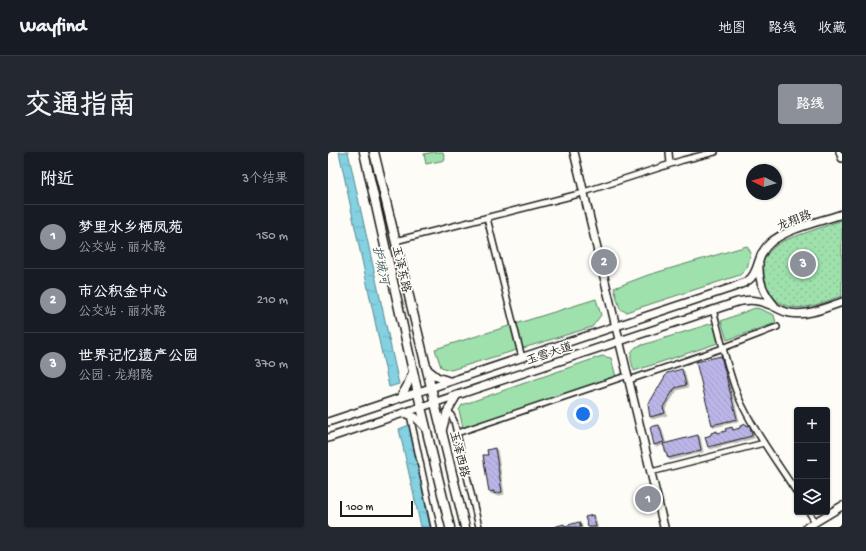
<!DOCTYPE html>
<html lang="zh">
<head>
<meta charset="utf-8">
<style>
  :root { --surface:#171b24; --page:#242831; --text:#f1f3f6; --muted:#9ea1a6; --line:#363941; --accent:#8c9099 }
  body { margin:0; font-family:"Gochi Hand","LXGW WenKai TC",sans-serif; background:var(--page); color:var(--text) }
  .controls { position:absolute; right:12px; bottom:12px; display:grid; overflow:hidden; border-radius:4px; box-shadow:0 1px 3px #0004 }
  .controls button { width:36px; height:36px; display:grid; place-items:center; padding:0; border:0; border-bottom:1px solid var(--line); background:var(--surface); color:var(--text); font:20px sans-serif }
  .compass { position:absolute; left:418px; top:12px; width:36px; height:36px; border-radius:50%; background:var(--surface); box-shadow:0 1px 3px #0004; rotate:275deg }
  .scale { position:absolute; left:12px; bottom:10px; width:73px; box-sizing:border-box; padding-left:4px; border:2px solid #1c1c1c; border-top:0; font-size:11px; line-height:14px; white-space:nowrap; color:#1c1c1c; -webkit-text-stroke:3px #fdfcf7; paint-order:stroke }
  .you { position:absolute; left:255px; top:262px; width:14px; height:14px; margin:-10px; border:3px solid #fff; border-radius:50%; background:#1a73e8; box-shadow:0 0 0 6px #1a73e833 }
  .badge { display:grid; place-items:center; width:26px; height:26px; border-radius:50%; background:var(--accent); color:#fff; font-size:13px; font-weight:700 }
  .pin { position:absolute; translate:-50% -50%; border:2px solid #fff; box-shadow:0 1px 4px #0006 }
  .list { margin:0; padding:0; list-style:none }
  h2 { display:flex; justify-content:space-between; align-items:center; height:52px; margin:0; padding:0 16px; font-size:17px }
  h2 small { font-size:13px; font-weight:400; color:var(--muted) }
  .list li { display:grid; grid-template-columns:26px 1fr auto; gap:12px; align-items:center; box-sizing:border-box; height:64px; padding:0 16px; border-top:1px solid var(--line) }
  .list b { display:block; font-size:15px; white-space:nowrap }
  .list p { margin:0; font-size:13px; white-space:nowrap; color:var(--muted) }
  .list em { font-size:13px; font-style:normal; color:var(--muted) }
  .icon { flex:none; width:22px; height:22px; fill:none; stroke:currentColor; stroke-width:2; stroke-linecap:round; stroke-linejoin:round }
  .map { position:relative; flex:none; width:514px; height:375px; overflow:hidden; border-radius:4px }
  header { display:flex; align-items:center; gap:24px; box-sizing:border-box; height:56px; padding:0 20px; background:var(--surface); border-bottom:1px solid var(--line) }
  header strong { font-size:19px }
  nav { display:flex; gap:22px; margin-inline-start:auto; font-size:14px }
  .intro { display:flex; align-items:center; justify-content:space-between; box-sizing:border-box; height:96px; padding:0 24px }
  h1 { margin:0; font-size:28px }
  .button { padding:10px 18px; border-radius:4px; background:var(--accent); color:#fff; font-size:14px; font-weight:700 }
  main { display:flex; gap:24px; padding:0 24px }
  aside { flex:1; background:var(--surface); border-radius:4px; box-shadow:0 1px 3px #0004 }
  .map>svg:first-child { display:block }
  .grass { fill:#9ee1ac; stroke:#5d7e64 }
  .park { fill:url(#park-dots); stroke:#5d7e64 }
  .water { fill:url(#water-ripples); stroke:#5a8992 }
  .building { fill:url(#building-back-hatch); stroke:#1c1c1c; filter:url(#shadow) }
  .lines { fill:none; stroke-linecap:round; stroke-linejoin:round }
  .minor-casing { stroke:#1c1c1c; stroke-width:8 }
  .tertiary-casing { stroke:#1c1c1c; stroke-width:10 }
  .secondary-casing { stroke:#1c1c1c; stroke-width:10 }
  .primary-casing { stroke:#1c1c1c; stroke-width:11 }
  .minor { stroke:#fdfcf7; stroke-width:5 }
  .tertiary { stroke:#fdfcf7; stroke-width:7 }
  .secondary { stroke:#fdfcf7; stroke-width:7 }
  .primary { stroke:#fdfcf7; stroke-width:8 }
  .labels { text-anchor:middle; stroke-width:3.5; stroke-linejoin:round; paint-order:stroke }
  .street-label { font-size:12px; fill:#1c1c1c; stroke:#fdfcf7 }
  .water-label { font-size:13px; font-style:italic; fill:#405b61; stroke:#fdfcf7 }
</style>
</head>
<body>
<header>
<strong>Wayfind</strong>
<nav><a>地图</a><a>路线</a><a>收藏</a></nav>
</header>
<div class="intro"><h1>交通指南</h1><a class="button">路线</a></div>
<main>
<aside>
<h2>附近<small>3个结果</small></h2>
<ul class="list">
<li><span class="badge">1</span><div><b>梦里水乡栖凤苑</b><p>公交站 · 丽水路</p></div><em>150 m</em></li>
<li><span class="badge">2</span><div><b>市公积金中心</b><p>公交站 · 丽水路</p></div><em>210 m</em></li>
<li><span class="badge">3</span><div><b>世界记忆遗产公园</b><p>公园 · 龙翔路</p></div><em>370 m</em></li>
</ul>
</aside>
<div class="map">
<svg width="514" height="375" viewBox="0 0 514 375">
  <defs>
    <pattern id="park-dots" width="8" height="8" patternUnits="userSpaceOnUse"><rect width="8" height="8" fill="#9ee1ac"/><path d="M2 2h.1M6 6h.1" fill="none" stroke="#88c093" stroke-width="1.8" stroke-linecap="round"/></pattern>
    <pattern id="water-ripples" width="26" height="14" patternUnits="userSpaceOnUse"><rect width="26" height="14" fill="#83d1e1"/><path d="M2 4q2-2 4 0t4 0M15 11q2-2 4 0t4 0" fill="none" stroke="#71b3c0"/></pattern>
    <pattern id="building-back-hatch" width="6" height="6" patternUnits="userSpaceOnUse"><rect width="6" height="6" fill="#bbb6e8"/><path d="M-1 5l2 2M0 0l6 6M5-1l2 2" fill="none" stroke="#a09cc6"/></pattern>
    <filter id="shadow"><feDropShadow dx="2" dy="2" stdDeviation="0" flood-color="#0004"/></filter>
  </defs>
  <rect width="100%" height="100%" fill="#fdfcf7"/>
  <filter id="ink" filterUnits="userSpaceOnUse"><feTurbulence type="fractalNoise" baseFrequency=".025" numOctaves="2"/><feDisplacementMap in="SourceGraphic" scale="8" xChannelSelector="R" yChannelSelector="G"/><feConvolveMatrix kernelMatrix="1 2 1 2 8 2 1 2 1" color-interpolation-filters="sRGB"/></filter>
  <g filter="url(#ink)">
    <path class="grass" d="M106,0H115L117,8L98,12L96,2Z
      M419,94L423,101L419,116L412,123L298,160L292,157L286,136L320,123Z
      M268,147L273,163L264,175L123,218L113,215L107,197Z
      M427,156L432,157L446,163L448,171L399,188L393,169Z
      M385,171L390,191L306,219C304,210 299,202 308,195Z
      M274,204L283,206L288,225L135,276L131,258L134,253Z"/>
    <path class="park" d="M514,68V144C498,149 480,158 464,155C442,152 427,126 437,106C442,98 449,92 457,88Z"/>
    <path class="water" d="M11,0H20L71,232L61,235Z
      M81,273L102,375H93L71,277Z"/>
    <path class="building" d="M393,204L409,267L384,273L368,210Z
      M354,217L358,233L347,236L335,255L337,261L322,265L320,253L339,221Z
      M418,272L419,274L422,273L424,284L380,295L377,285L383,283V281L389,279L390,281L398,279L397,277L404,275L405,278L412,276V274Z
      M331,273L336,290L326,293L322,275Z
      M370,283L373,298L340,306L335,292Z
      M167,296L174,340L166,342V339L161,340L155,303H160L159,298Z
      M265,363L268,375H260L257,365Z
      M251,370L253,375H226L236,372L237,374Z"/>
    <g class="lines">
      <defs>
        <path id="minor" d="M341,0L342,12
          M256,40L355,8L387,0
          M159,66L194,206
          M67,89L251,42
          M385,158C393,186 399,217 410,244C425,278 449,310 469,341
          M301,228L392,197L449,175
          M120,257L126,269L151,375
          M82,263L106,375
          M129,281L295,225
          M323,320L436,291
          M481,360L487,370"/>
        <path id="tertiary" d="M246,0L336,375
          M512,0L514,6"/>
        <path id="secondary" d="M431,112C430,127 436,142 446,153
          M99,217L109,225L121,229
          M72,246L79,234L85,219
          M75,261L87,265L98,276
          M0,270L406,135C412,132 418,131 423,126C432,116 429,102 442,91C457,77 494,69 514,62
          M114,279L119,260L129,243
          M0,286L409,150C422,147 432,148 445,154C451,157 456,160 462,161C480,164 497,156 514,150
          M479,375L514,354"/>
        <path id="primary" d="M36,0L93,255L122,375
          M46,0L137,375"/>
      </defs>
      <use href="#minor" class="minor-casing"/>
      <use href="#tertiary" class="tertiary-casing"/>
      <use href="#secondary" class="secondary-casing"/>
      <use href="#primary" class="primary-casing"/>
      <use href="#minor" class="minor"/>
      <use href="#tertiary" class="tertiary"/>
      <use href="#secondary" class="secondary"/>
      <use href="#primary" class="primary"/>
    </g>
  </g>
  <g class="labels">
    <g class="street-label">
      <text transform="translate(466 68) rotate(-21)" y="4">龙翔路</text>
      <text transform="translate(74 117) rotate(77)" y="4">玉泽东路</text>
      <text transform="translate(221 201) rotate(-18)" y="4">玉雪大道</text>
      <text transform="translate(132 302) rotate(76)" y="4">玉泽西路</text>
    </g>
    <g class="water-label">
      <text transform="translate(54 113) rotate(78)" y="5">护城河</text>
    </g>
  </g>
</svg>
<div class="controls">
<button>+</button>
<button>−</button>
<button><svg class="icon" aria-label="layers" viewBox="0 0 24 24"><path d="M12 4l9 5-9 5-9-5zM3 14l9 5 9-5"/></svg></button>
</div>
<svg class="compass" viewBox="-18 -18 36 36"><path d="M0-13l5 13h-10z" fill="#e53935"/><path d="M0 13l5-13h-10z" fill="#9ea1a6"/></svg>
<div class="scale">100 m</div>
<div class="you"></div>
<div class="pin badge" style="left:320px;top:347px">1</div>
<div class="pin badge" style="left:276px;top:110px">2</div>
<div class="pin badge" style="left:475px;top:112px">3</div>
</div>
</main>
</body>
</html>
